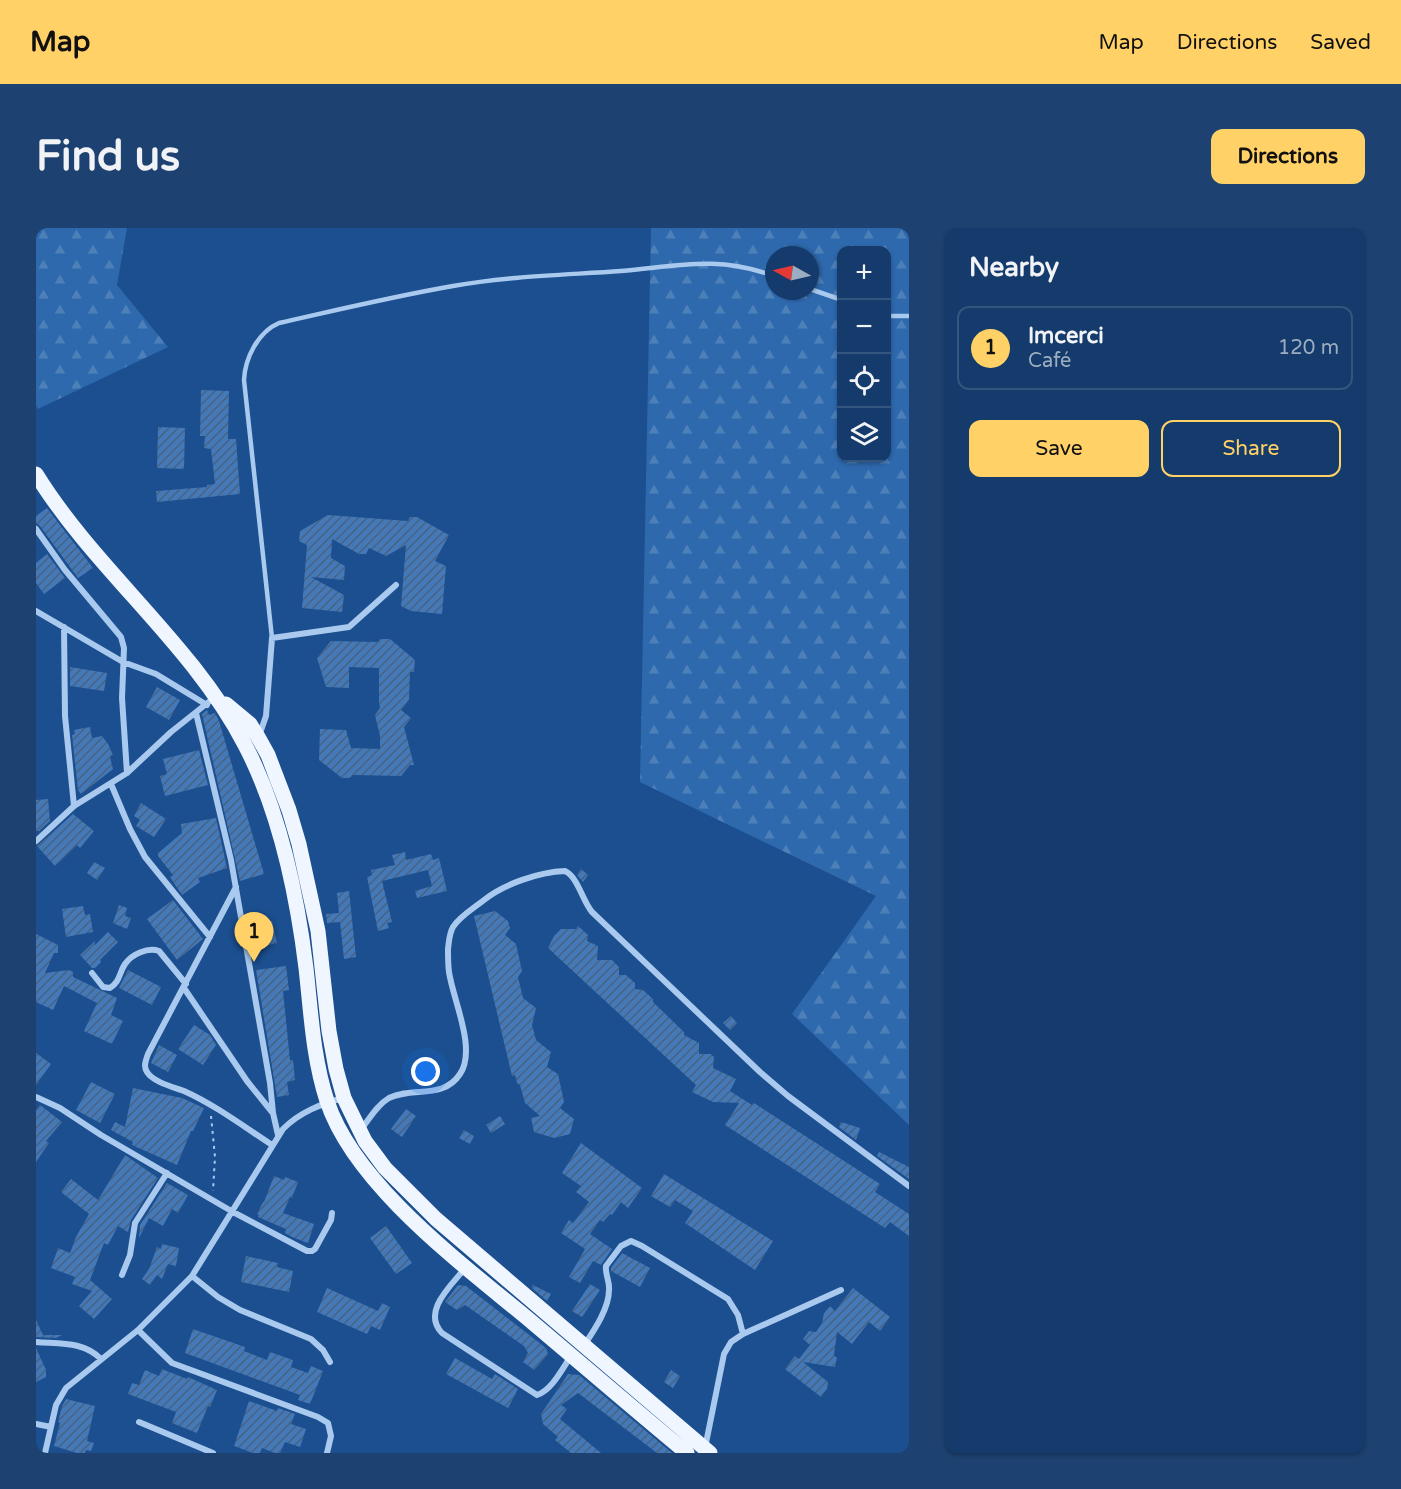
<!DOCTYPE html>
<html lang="en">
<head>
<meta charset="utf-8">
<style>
  :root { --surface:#143b6b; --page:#1d4271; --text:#f1f3f6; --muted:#9dadc1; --line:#33557e; --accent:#ffd166 }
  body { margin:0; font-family:"Varela Round",sans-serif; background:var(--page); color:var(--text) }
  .controls { position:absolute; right:18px; top:18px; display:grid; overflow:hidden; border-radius:12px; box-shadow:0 2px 4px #0004 }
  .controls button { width:54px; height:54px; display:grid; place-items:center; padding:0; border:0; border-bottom:2px solid var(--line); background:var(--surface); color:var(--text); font:30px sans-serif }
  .compass { position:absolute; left:729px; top:18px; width:54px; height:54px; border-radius:50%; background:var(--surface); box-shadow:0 2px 4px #0004; rotate:278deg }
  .you { position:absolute; left:390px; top:844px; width:21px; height:21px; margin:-15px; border:4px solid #fff; border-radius:50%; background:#1a73e8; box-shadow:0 0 0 9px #1a73e833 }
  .badge { display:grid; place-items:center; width:39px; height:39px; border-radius:50%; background:var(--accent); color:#111; font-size:20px; font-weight:700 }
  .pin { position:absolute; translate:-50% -50px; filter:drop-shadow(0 2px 3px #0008) }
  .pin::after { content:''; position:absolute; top:32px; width:21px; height:18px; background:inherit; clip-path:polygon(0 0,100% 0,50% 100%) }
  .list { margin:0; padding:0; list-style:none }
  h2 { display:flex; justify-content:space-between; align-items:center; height:78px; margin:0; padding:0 24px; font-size:26px }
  h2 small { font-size:20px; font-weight:400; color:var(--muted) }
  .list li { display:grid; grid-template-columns:39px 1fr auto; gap:18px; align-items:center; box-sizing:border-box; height:84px; margin:0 12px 12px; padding:0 12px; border:2px solid var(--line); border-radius:12px }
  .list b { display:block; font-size:22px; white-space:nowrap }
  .list p { margin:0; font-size:20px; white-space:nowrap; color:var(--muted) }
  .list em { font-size:20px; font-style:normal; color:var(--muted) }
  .actions { display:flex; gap:12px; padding:18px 24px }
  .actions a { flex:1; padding:14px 0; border:2px solid var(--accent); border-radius:12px; text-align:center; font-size:21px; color:var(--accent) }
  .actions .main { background:var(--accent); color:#111 }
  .icon { flex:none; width:33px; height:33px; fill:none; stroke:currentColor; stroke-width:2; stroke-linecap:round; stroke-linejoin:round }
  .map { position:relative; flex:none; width:873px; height:1225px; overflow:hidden; border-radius:12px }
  header { display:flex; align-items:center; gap:36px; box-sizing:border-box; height:84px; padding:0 30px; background:var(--accent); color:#111 }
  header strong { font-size:28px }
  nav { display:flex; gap:33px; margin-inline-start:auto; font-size:21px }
  .intro { display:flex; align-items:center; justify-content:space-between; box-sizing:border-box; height:144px; padding:0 36px }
  h1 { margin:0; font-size:42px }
  .button { padding:15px 27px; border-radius:12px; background:var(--accent); color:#111; font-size:21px; font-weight:700 }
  main { display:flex; gap:36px; padding:0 36px }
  aside { flex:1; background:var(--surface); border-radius:12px; box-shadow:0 2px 4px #0004 }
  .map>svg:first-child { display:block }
  .forest { fill:url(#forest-firs); fill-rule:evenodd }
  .building { fill:url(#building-hatch) }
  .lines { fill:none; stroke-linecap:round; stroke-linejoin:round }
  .path { stroke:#a9c9ee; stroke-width:2; stroke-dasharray:3 4.5; stroke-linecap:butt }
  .service { stroke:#a9c9ee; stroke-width:4.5 }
  .minor { stroke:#a9c9ee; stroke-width:6 }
  .primary { stroke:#f0f6ff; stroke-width:15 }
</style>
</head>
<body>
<header>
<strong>Map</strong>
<nav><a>Map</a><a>Directions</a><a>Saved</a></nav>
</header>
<div class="intro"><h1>Find us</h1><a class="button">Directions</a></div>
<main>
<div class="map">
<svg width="873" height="1225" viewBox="0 0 873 1225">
  <defs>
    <pattern id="forest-firs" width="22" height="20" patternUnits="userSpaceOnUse" patternTransform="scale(1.5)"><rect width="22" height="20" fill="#2e69ad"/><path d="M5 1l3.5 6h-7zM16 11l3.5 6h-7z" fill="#4d80b9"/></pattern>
    <pattern id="building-hatch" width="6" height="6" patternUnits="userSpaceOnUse" patternTransform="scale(1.5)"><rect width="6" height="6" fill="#4478b7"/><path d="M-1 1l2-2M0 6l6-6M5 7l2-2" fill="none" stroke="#486282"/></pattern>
  </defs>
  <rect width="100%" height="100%" fill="#1b4f8f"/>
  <path class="forest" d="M0,0H91L81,57L132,119L2,181L0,177Z
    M615,0H873V897L756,786L840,668L604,554ZM806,22H850V230H806ZM738,27H774V63H738Z"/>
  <path class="building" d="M165,162L193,163L192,211H200L204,266L121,274L120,263L171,259V257L179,256L175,221L168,220L169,208H164Z
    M122,199L149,200L148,241L121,240Z
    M11,280L57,340L42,350L4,298L0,295V288Z
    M292,287L372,293L374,289H381L413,307L399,333L410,338L406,386L375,383L365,378L370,317L350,328L333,320L330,326H323L296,311L295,330L309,338L308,352L275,349L308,367L306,384L266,380L271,317L263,313L264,303Z
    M11,326L29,350L8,366L0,355V335Z
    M344,411H354L379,432L378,444H374L373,472L365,482L375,490L368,499L378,537H374L365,548L317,547L314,550H306L283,532L284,501L310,502L315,520L344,521V508L339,487L344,480L343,474V440L313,439V460L290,459L281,430L295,413L342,414Z
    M34,439L71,445L68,463L34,458Z
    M121,459L144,472L133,492L110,479Z
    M171,482L173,487L179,485L183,493L228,646L204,653L166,486Z
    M54,499L56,510L66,508L72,516L77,527L74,529L77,541L45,566L42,562L36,507L39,506L38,502Z
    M163,522L172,557L129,568L124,548L131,546L127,531Z
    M12,571L14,593L3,603H0V572Z
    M105,575L130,591L118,609L100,598L104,592L98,588Z
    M37,586L58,603L44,620L41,617L19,638L1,618Z
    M180,590L191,640L162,650L164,654L146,667L134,649L137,647L122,628V625L146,605L145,596Z
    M369,624L370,632L395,626L397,632L403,630L411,663L381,670L379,663L396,658L392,642L346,653L356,694L351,695L353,700L342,703L331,649L336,647L335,642L359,637L356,627Z
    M58,634L69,640L61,652L51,645Z
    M545,641L552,647L547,654L541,647Z
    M313,663L320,729L308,731L304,694L291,695L290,686L303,685L301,665Z
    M137,672L167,711L141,732L111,691Z
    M83,677L91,680L89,688L95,690L91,701L77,695Z
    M47,678L49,687L54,686L57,704L30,709L26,681Z
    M459,683L472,693L474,700L469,707L480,716L486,743L482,749L487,770L500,780L496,797L500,812L515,824L511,839L522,846L528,874L524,880L538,891L534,906L518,910L498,904L495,890L504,888L489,875L484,857L481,855L479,847L476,848L438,688Z
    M236,693L241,715L216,721L212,698Z
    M542,698L552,707L551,713L562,718L561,732H576L583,739V747H590L599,755V761L607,762L617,771V774L648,804V807L663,815V826H675L678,829L677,840L700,851L694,863L716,877L718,875L844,956L839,964L873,986V1008L854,994L849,1000L689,897L703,875L677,874L656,864L660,857L512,720L518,708L525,701H540Z
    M72,704L82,714L64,732L65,734L59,740H56L44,727L59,713V717Z
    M0,706L22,717V725H18L9,745L33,742L37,744V749L81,770L75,787L87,793L76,816L48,803L61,775L28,758L17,782L0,774Z
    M250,738L253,762L247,763L254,832H257L259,852L251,854L253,867L241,869L220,742Z
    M92,742L125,759L116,777L83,760Z
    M695,788L701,795L694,802L687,795Z
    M158,797L174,807L180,817L167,837L142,821Z
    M123,817L141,827L132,844L115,835Z
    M0,825L15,836L0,857Z
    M55,854L79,866L64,895L40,882Z
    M97,860L146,870L168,880L157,903H155L141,937L96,917L97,914L75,902L79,894L89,899Z
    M4,877L26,894L10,913L13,915L0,934V882Z
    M370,881L380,888L366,909L355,901Z
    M464,888L469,896L455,905L450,897Z
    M805,894L824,900L820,912L803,899Z
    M428,902L438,908L434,916L423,910Z
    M545,915L606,960L592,980L585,974L576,987L574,986L567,994L564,992L554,1006L576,1021L565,1037L557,1033L544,1055L533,1049L549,1021L525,1005L533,992L537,995L553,974L540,964L545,958L526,945Z
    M843,924L873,939V951L841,928Z
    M89,927L122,950L95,992L92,1004L82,998L72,1017L68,1015L54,1052L76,1071L58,1091L43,1078L56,1063L36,1056L39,1049L15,1040L22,1020L34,1025L40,1009L53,986L25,964L35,951L62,972Z
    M628,946L737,1013L719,1042L649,995L657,983L639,972L634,979L615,968Z
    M238,948L248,952L249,949L262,954L256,970L254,969L247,985L278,996L272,1015L256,1009L249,1005L250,1001L222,989L223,987L221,986L227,974H228Z
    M131,955L152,967L142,985L136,981L127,998L113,990L103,1010L104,997Z
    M350,998L376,1035L360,1046L334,1010Z
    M126,1016L143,1020L140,1038L132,1036L126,1051L121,1047L114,1057L106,1051L113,1041L121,1019L125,1021Z
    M586,1025L614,1040L604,1059L575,1043V1040Z
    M210,1028L242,1035L241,1039L257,1043L253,1064L205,1054Z
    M554,1056L564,1062L546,1089L536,1083Z
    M422,1057L430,1058L510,1120L512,1126L498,1142L487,1134L492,1125L488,1118L429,1077L421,1082L409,1074Z
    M497,1057L515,1066L511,1073L496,1060Z
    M291,1060L342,1083L346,1075L354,1079L344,1102L335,1098L331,1106L281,1084Z
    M817,1060L854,1089L844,1103L833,1094L816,1116L801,1104L798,1127L801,1130L799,1139L767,1134L792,1154L791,1161L785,1169L749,1141L759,1128L763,1131L774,1117L767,1111L773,1103L780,1104L786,1095L788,1085L794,1078L799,1083Z
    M0,1092L7,1107H26L20,1110L0,1109Z
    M157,1101L209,1119L208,1123L231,1132L234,1124L257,1132L255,1139L272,1145L275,1138L287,1143L274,1176L262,1172L264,1167L149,1125Z
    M0,1120L10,1142V1149L0,1154Z
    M419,1130L456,1151L459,1146L482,1161L472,1180L410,1146Z
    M126,1141L151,1151L152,1149L181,1162L174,1179L172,1178L161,1205L136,1195L140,1184L92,1166L96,1155L103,1157L109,1142L123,1148Z
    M635,1142L644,1148L637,1160L628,1154Z
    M532,1146L543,1147L636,1225H621L542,1165L525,1177L531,1181L524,1191L565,1225H535L519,1212L522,1209L507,1196L505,1186Z
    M30,1171L59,1178L51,1213L58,1215L55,1223L50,1222L49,1225H41L18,1218L24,1195L22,1194L26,1178Z
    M213,1173L241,1183L242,1180L259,1186L255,1196L270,1201L264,1219L249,1214L244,1225H239L226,1220L224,1225H217L198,1218Z"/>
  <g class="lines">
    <path class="path" d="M175,888L179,929L177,963"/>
    <path class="service" d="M774,61L806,72
      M850,88H873
      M236,410L208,152C209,130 222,104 243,95C301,82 359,68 417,58C473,48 529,47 585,43C643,38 681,27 738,48"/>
    <path class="minor" d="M0,301L29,342L85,409L88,420L86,470L91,545
      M0,383L87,434L120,446L171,477
      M28,399L29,488L38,578
      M160,485L195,632L234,855L237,885L242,907
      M223,508L230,488L236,410L313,399L360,357
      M75,556L94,601L109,629L174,709
      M0,613L38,578L91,545L135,504L179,469
      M200,659L112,826C110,832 107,838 111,844C117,854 137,859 148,863C179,877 207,898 236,917
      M56,745L67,759L74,760C84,754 83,745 89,736C96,726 112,719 123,723L150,756
      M148,760L211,853L236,884
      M0,869L24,880L65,907L197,984L271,1023H276L279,1021L295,992L296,985
      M326,900C334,890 341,877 353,870C377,858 407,872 424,846C441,821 417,772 413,744C412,737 412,729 412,721C413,714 413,706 417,699C424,688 438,680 448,672C468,656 503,644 529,643C542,649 546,672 556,684L724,844L752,868L873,958
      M430,1039C416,1057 385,1083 406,1105L501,1167C516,1162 526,1141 535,1128
      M86,1047L94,1027L99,995L131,945
      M156,1048L182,1069L204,1082L275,1111L287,1122L294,1134
      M102,1102L136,1135L282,1189L292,1195L295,1208L291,1225
      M0,1114C24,1116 47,1113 65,1131
      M549,1116C559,1101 573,1080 573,1062C574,1054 569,1047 570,1038L585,1018L595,1013L606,1018L692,1071L702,1087L707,1106
      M103,1194L177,1225
      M0,1196L15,1199
      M669,1220L688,1126L695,1114L707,1106L805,1062
      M9,1225L20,1177L30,1160L102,1102L156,1048L247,901C264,884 285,876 307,870"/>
    <path class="primary" d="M0,246C60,343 156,415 209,517C243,582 261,667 270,740C275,785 277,830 291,873C319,958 429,1038 497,1095C548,1138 599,1182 651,1225
      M190,476L214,496L222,509L232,527L253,582L263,616L282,703L293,803L300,841L308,870L329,913L349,940L400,991L674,1225"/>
  </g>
</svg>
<div class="controls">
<button>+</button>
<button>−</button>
<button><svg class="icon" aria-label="locate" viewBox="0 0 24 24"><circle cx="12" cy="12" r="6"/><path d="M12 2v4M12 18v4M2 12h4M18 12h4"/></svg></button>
<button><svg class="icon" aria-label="layers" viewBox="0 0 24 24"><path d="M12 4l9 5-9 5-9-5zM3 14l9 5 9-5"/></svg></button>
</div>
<svg class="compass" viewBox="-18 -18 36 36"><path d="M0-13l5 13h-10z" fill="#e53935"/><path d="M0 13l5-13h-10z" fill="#9dadc1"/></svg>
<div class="you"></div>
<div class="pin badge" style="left:218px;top:734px">1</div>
</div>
<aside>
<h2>Nearby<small></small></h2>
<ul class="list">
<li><span class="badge">1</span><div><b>Imcerci</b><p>Café</p></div><em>120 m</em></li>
</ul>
<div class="actions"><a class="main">Save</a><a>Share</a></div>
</aside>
</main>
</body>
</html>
